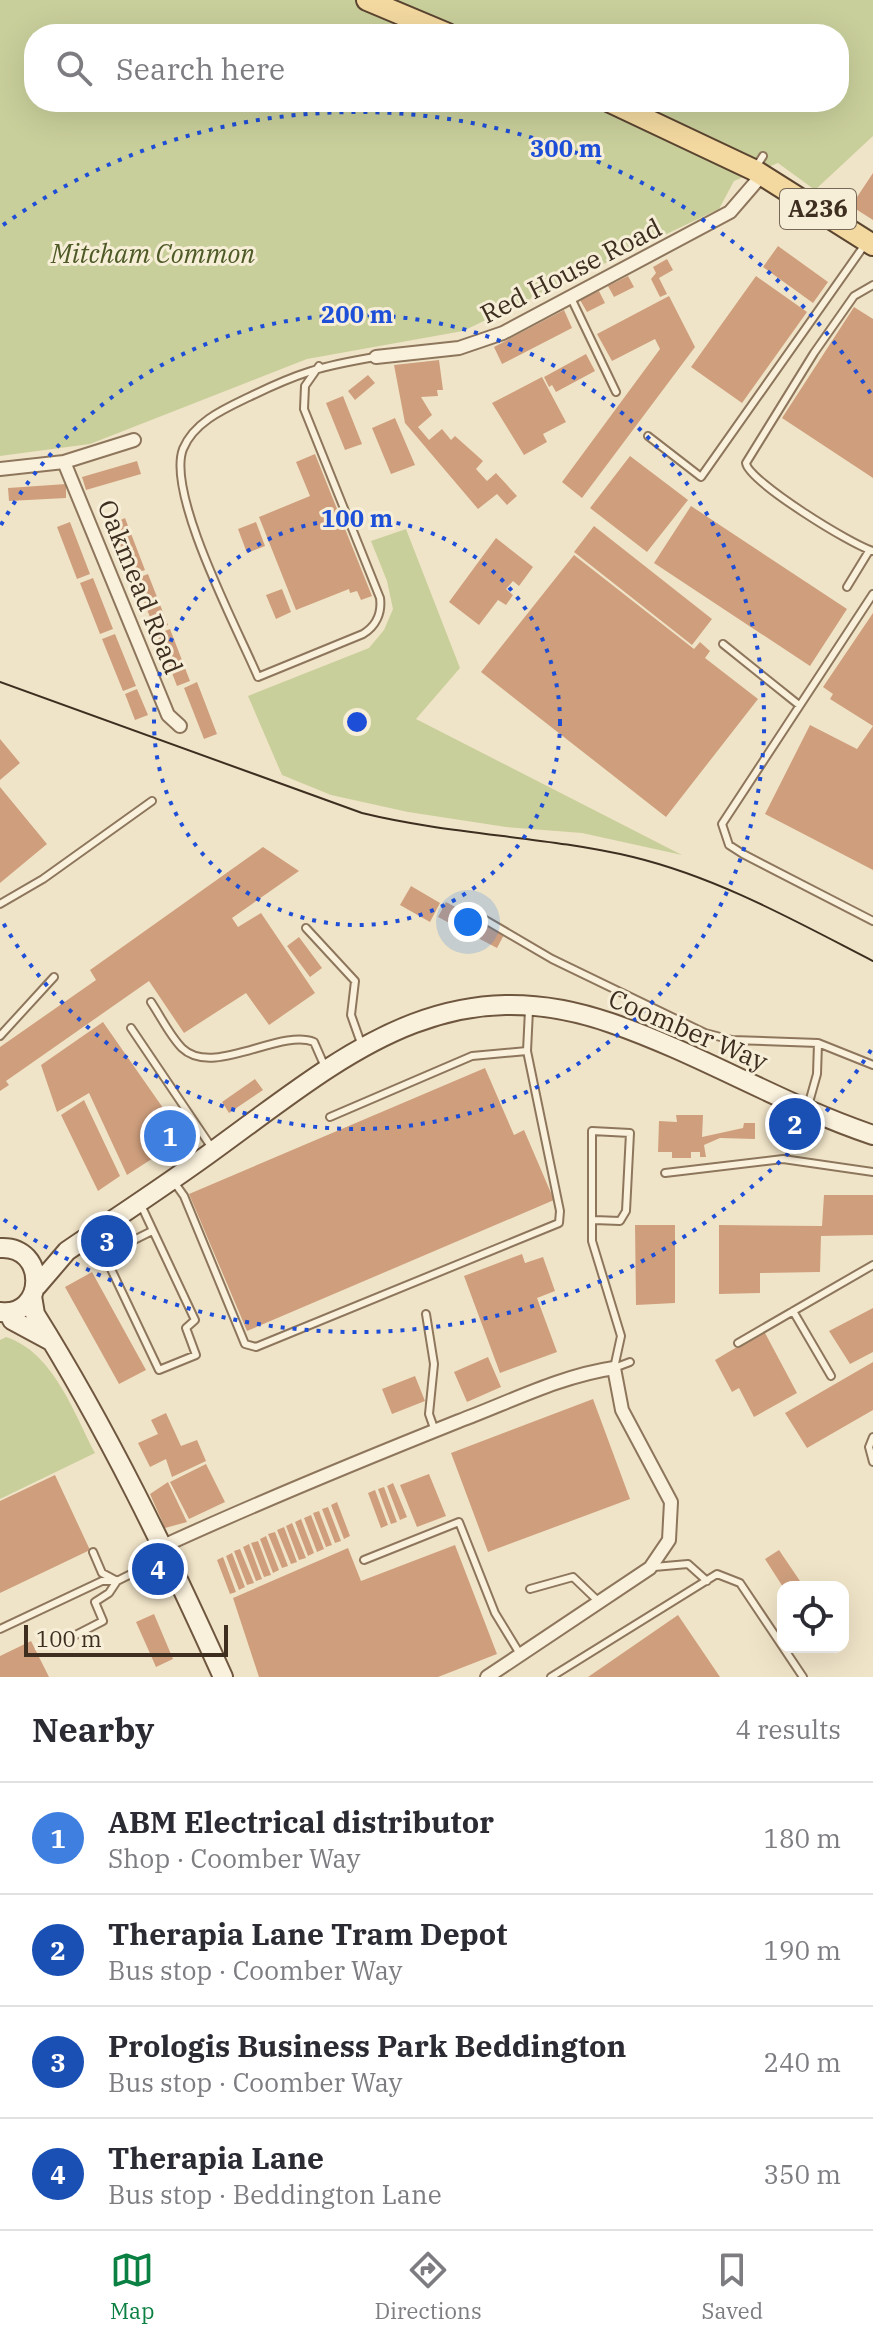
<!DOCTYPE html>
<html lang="en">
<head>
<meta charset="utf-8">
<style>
  :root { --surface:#fff; --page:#f7f7f7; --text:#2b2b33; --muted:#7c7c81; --line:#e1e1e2; --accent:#0b8043 }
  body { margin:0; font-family:"IBM Plex Serif",serif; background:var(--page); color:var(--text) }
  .controls { position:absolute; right:24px; bottom:24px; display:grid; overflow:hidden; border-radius:16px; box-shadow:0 8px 32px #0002 }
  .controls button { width:72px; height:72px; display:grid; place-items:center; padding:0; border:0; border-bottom:2px solid var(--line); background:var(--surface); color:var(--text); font:40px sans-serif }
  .scale { position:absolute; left:24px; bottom:20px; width:204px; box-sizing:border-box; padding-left:8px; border:4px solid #3d2e20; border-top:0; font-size:22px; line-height:28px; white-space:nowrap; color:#3d2e20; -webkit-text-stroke:6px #f7eed8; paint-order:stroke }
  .you { position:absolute; left:468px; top:922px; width:28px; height:28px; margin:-20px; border:6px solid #fff; border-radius:50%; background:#1a73e8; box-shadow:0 0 0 12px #1a73e833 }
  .badge { display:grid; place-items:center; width:52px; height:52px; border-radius:50%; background:var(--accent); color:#fff; font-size:26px; font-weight:700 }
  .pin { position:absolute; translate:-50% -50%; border:4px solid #fff; box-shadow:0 2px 8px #0006 }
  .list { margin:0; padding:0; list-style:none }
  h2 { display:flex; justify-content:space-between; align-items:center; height:104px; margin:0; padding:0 32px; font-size:34px }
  h2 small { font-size:26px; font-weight:400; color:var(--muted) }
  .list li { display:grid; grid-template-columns:52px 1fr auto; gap:24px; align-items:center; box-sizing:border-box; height:112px; padding:0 32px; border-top:2px solid var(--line) }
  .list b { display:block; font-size:30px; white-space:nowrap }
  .list p { margin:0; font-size:26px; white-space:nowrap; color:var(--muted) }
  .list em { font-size:26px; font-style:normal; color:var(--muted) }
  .icon { flex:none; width:44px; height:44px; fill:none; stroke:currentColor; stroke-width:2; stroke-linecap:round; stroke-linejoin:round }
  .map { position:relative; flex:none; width:873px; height:1677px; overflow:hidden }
  .search { position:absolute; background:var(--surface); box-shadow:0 8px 32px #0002; left:24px; right:24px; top:24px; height:88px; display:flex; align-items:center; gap:20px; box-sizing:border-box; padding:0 28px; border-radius:32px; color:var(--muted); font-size:30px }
  .sheet { height:552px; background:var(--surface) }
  nav { display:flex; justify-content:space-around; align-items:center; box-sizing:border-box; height:112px; border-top:2px solid var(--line); background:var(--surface); font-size:22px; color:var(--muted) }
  nav a { display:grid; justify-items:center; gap:4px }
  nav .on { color:var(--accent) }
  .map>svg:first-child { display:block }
  .green { fill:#c9cf9b; fill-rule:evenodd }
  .building { fill:#cf9f7d }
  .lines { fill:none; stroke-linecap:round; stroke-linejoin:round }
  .lane-casing { stroke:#8d765c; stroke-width:10 }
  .street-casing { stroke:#8d765c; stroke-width:16 }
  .secondary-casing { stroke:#6f573f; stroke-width:22 }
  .primary-casing { stroke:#5b4430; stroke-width:24 }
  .lane { stroke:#faf1dc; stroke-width:6 }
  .street { stroke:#faf1dc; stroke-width:12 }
  .secondary { stroke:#faf1dc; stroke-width:18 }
  .primary { stroke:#f3d9a0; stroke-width:20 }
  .tram { stroke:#3d2e20; stroke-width:2 }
  .ring { fill:none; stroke:#1d4ed8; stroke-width:4; stroke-dasharray:4 8 }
  .labels { text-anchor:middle; stroke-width:6; stroke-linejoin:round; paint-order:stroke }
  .shield { fill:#f7eed8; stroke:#756857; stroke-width:2 }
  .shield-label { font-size:24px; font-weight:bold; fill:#3d2e20 }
  .park-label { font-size:26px; font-style:italic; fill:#4d5a26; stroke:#f7eed8 }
  .street-label { font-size:26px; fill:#3d2e20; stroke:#f7eed8 }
  .centre { fill:#1d4ed8; stroke:#f7eed8; stroke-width:4 }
  .ring-label { font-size:24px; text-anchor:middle; font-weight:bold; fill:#1d4ed8; stroke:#f7eed8; stroke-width:6; stroke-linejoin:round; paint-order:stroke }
</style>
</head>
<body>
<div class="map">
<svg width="873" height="1677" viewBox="0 0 873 1677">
  <rect width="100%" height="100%" fill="#f0e4c8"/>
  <path class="green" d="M0,0H873V136L815,190L778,163L734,181L719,209L463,331L307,359L90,444L0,456ZM34,34H839V102H34Z
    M406,529L460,668L416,719L682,855L582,833L506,827L408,812L331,795L282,775L248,696L369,648L384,630L393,609L387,581L371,541Z
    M6,1337C53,1352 74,1413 95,1453L0,1499V1340Z"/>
  <path class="building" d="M873,173V220L851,206Z
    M778,246L828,282L813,303L763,267Z
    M667,259L673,270L659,278L667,294L660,297L651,279L656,273L653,267Z
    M628,276L634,287L614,297L608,286Z
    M756,276L807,312L742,403L691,367Z
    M599,291L605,303L587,312L580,300Z
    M669,296L695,347L582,498L562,482L660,349L655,339L612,361L597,334Z
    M854,307L873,319V478L782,418Z
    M564,310L572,328L502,364L494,347Z
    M586,354L595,371L556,392L552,385L549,387L544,377Z
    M439,360L443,390H437L438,396L421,397L432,415L418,427L429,440L442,429L451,440L455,436L483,461L476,469L487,481L496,473L517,496L507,505L497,494L478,509L405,423L394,365Z
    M368,375L375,383L355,400L348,391Z
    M542,377L566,422L543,434L547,442L524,455L492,403Z
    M343,396L362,444L345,450L326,403Z
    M395,418L415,465L391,474L372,428Z
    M315,454L372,596L361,600L357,591L350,593L349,589L296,610L259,517L310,496L296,462Z
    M630,456L688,500L647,552L590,508Z
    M137,461L141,474L86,490L82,477Z
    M66,484V498L9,501L8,488Z
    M691,506L847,609L810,666L654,563Z
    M125,518L145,570L132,575L112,524Z
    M70,522L90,574L77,579L57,527Z
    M256,522L265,546L247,553L238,529Z
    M594,526L712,619L692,645L574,552Z
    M496,538L533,567L519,586L513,581L506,589L513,595L506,605L498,600L479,625L449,602Z
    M574,555L694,649L700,642L710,651L705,658L758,699L666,817L481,672Z
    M148,574L168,625L155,630L135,579Z
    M93,578L113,629L100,634L80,583Z
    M282,589L291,612L276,619L266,595Z
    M873,613V870L765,814L810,725L857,749L873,726L830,699L833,694L823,687Z
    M170,629L190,681L177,686L157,634Z
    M115,634L136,686L123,691L102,639Z
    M197,682L217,734L204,739L184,688Z
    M137,689L148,715L135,720L125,694Z
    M0,739L20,763L0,780Z
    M0,787L47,844L0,883Z
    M263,847L299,871L232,918L238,927L261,913L315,993L269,1025L246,993L184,1033L149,981L6,1081L9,1085L0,1091V1047L96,980L90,970Z
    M411,886L440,903L430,922L400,905Z
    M446,902L505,933L497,948L438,917Z
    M299,937L322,968L310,977L287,946Z
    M103,1022L184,1138L127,1175L89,1093L57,1112L41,1065Z
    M485,1068L514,1135L524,1130L554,1200L247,1331L189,1194Z
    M255,1079L263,1090L229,1113L222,1102Z
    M84,1100L120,1176L98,1191L61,1115Z
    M676,1115H703L702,1137L743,1128L744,1123H755V1139L720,1138L704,1145L706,1157H700V1152H691V1158H672V1152H658L659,1121L677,1122Z
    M824,1195H873V1235L821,1236L820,1272L760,1273V1293L719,1294V1225L822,1226Z
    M635,1225H675V1303L636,1305Z
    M522,1254L525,1263L543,1257L555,1291L537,1298L557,1352L500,1373L464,1276Z
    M92,1272L146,1370L119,1384L65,1287Z
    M873,1308V1352L850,1364L829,1331Z
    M764,1331L797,1393L754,1417L739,1388L732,1392L715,1360Z
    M488,1357L501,1387L467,1402L454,1372Z
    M873,1362V1410L807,1448L785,1413Z
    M415,1376L425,1401L392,1414L382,1389Z
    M593,1399L630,1499L488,1552L451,1453Z
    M166,1413L181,1446L197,1440L206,1461L172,1477L166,1459L150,1467L138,1443L158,1434L151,1420Z
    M206,1464L225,1502L189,1519L170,1482Z
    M429,1474L446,1516L417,1527L400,1485Z
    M55,1475L90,1550L0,1593V1501Z
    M168,1482L187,1522L165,1528L150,1494Z
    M393,1483L407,1517L400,1520L387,1486Z
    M384,1487L397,1522L391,1524L378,1489Z
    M375,1490L388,1525L381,1528L368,1493Z
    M337,1502L350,1536L344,1539L331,1505Z
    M328,1507L341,1541L335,1543L322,1509Z
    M319,1511L332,1545L326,1547L313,1513Z
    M311,1515L324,1549L317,1552L304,1518Z
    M301,1519L314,1553L308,1556L295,1522Z
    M292,1523L306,1558L299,1560L286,1526Z
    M284,1527L297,1562L291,1564L277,1530Z
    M275,1532L288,1566L282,1568L268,1534Z
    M266,1536L279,1570L273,1573L260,1539Z
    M258,1541L271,1575L264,1577L251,1543Z
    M249,1544L262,1579L256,1581L243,1547Z
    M455,1545L497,1654L438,1677H259L233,1598L348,1548L361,1581Z
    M240,1549L254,1583L247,1585L234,1551Z
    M779,1550L804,1587H783L765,1559Z
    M232,1553L245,1587L239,1590L226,1556Z
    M223,1557L236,1592L230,1594L217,1560Z
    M154,1614L173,1659L156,1667L136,1622Z
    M678,1615L720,1677H588Z
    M31,1641L49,1677H0V1656Z"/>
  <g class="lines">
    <defs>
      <path id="lane" d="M756,167L763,156
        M873,285L854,296L814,353L746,463C748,481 853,546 873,551
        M571,298L616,392
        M319,366L305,386L304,409L380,598C382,613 376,626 363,634L258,677C238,630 166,494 183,449C194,422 224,409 249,397C298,373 321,366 375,357
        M648,436L701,477L866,243
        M847,587L869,551
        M873,594L722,824L729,845L743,854L873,921
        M723,644L799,705
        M0,904L43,879L152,801
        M470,911L552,959L705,1033L732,1040L818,1043L817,1074L808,1106
        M306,928L355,981L351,1015L362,1046
        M151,1002C161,1017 170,1036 182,1048C213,1078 280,1028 314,1042L325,1067
        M131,1028L212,1148
        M0,1036L54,977
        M818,1043L873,1065
        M330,1117L472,1056L527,1051
        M665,1173L783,1159L873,1172
        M174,1182L184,1196L245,1344L256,1347L559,1223L560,1211L527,1051L529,1010
        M141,1205L195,1320L186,1328L196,1355L159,1370L111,1269V1257L124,1245L152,1231
        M594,1220L620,1221L626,1211L630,1133L592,1131V1241L621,1336L614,1368
        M793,1311L831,1376
        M426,1314L434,1364L429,1414L435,1431
        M738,1343L873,1265
        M614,1368L630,1362
        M873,1437L869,1447L873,1462
        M364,1560L459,1522L495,1613L520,1654
        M654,1567L688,1564L707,1581
        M530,1589L573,1577L599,1602
        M0,1629L102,1581H117L163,1558
        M62,1642L103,1621L95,1602L109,1593L117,1581L102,1573L93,1552
        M551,1677L717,1574L740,1583L803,1677"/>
      <path id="street" d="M376,357L459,348L503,333L730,212L762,175
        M64,462L168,715L180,726
        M0,469L64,462L134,440
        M161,1547C259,1502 359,1461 459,1421C510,1402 560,1376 614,1368L622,1410L671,1502L669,1540L650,1568L487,1677"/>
      <path id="secondary" d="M0,1248C48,1245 46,1318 0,1312
        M37,1286L67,1251C117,1217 168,1184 217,1148C342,1057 445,965 611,1023C701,1054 783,1105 873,1135
        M32,1296L35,1314C107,1429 167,1553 223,1677
        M9,1312L12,1320L51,1341"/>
      <path id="primary" d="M367,0L448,34
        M610,102L754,170L873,245"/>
    </defs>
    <use href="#lane" class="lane-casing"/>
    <use href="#street" class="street-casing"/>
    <use href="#secondary" class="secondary-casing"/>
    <use href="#primary" class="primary-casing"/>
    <use href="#lane" class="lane"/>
    <use href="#street" class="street"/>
    <use href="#secondary" class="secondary"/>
    <use href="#primary" class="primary"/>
    <path class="tram" d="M0,682L362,813C452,835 544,836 633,857C719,878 795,921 873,961"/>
  </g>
  <g class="ring">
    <circle cx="357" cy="722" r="203"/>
    <path d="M1 525A407 407 0 1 1 1 919"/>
    <path d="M871 1050A610 610 0 0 1 3 1219M3 225A610 610 0 0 1 871 394"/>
  </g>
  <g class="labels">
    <rect class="shield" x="780" y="189" width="76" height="40" rx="6"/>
    <g class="shield-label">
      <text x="818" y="217">A236</text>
    </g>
    <g class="park-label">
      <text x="153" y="263">Mitcham Common</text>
    </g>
    <g class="street-label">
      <text transform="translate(571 271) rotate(-27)" y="9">Red House Road</text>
      <text transform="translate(140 587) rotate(68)" y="9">Oakmead Road</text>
      <text transform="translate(688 1030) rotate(23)" y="9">Coomber Way</text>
    </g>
  </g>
  <circle cx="357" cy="722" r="12" class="centre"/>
  <g class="ring-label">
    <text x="566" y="157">300 m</text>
    <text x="357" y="323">200 m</text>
    <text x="357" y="527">100 m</text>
  </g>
</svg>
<div class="controls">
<button><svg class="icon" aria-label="locate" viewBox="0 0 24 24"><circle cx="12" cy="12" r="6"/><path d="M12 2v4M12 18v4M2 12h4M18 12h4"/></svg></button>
</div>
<div class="scale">100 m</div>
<div class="you"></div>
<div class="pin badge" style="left:170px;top:1136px;background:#3f7fe0">1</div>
<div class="pin badge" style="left:795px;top:1124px;background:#1a4fb4">2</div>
<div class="pin badge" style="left:107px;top:1241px;background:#1a4fb4">3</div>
<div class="pin badge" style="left:158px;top:1569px;background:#1a4fb4">4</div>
<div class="search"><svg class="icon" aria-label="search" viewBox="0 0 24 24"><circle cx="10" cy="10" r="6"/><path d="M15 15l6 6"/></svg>Search here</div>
</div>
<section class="sheet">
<h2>Nearby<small>4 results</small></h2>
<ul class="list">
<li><span class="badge" style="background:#3f7fe0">1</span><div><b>ABM Electrical distributor</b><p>Shop · Coomber Way</p></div><em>180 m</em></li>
<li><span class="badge" style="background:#1a4fb4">2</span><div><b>Therapia Lane Tram Depot</b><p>Bus stop · Coomber Way</p></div><em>190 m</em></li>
<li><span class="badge" style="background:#1a4fb4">3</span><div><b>Prologis Business Park Beddington</b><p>Bus stop · Coomber Way</p></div><em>240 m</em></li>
<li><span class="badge" style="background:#1a4fb4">4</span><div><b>Therapia Lane</b><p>Bus stop · Beddington Lane</p></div><em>350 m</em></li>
</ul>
</section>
<nav>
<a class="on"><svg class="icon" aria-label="map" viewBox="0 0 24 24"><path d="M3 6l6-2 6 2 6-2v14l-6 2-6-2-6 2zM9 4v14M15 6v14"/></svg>Map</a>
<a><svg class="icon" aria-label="directions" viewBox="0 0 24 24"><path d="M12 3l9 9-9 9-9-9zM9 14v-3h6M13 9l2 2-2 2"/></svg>Directions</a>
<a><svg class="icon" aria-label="saved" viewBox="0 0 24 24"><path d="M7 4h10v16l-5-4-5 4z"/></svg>Saved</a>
</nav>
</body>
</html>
